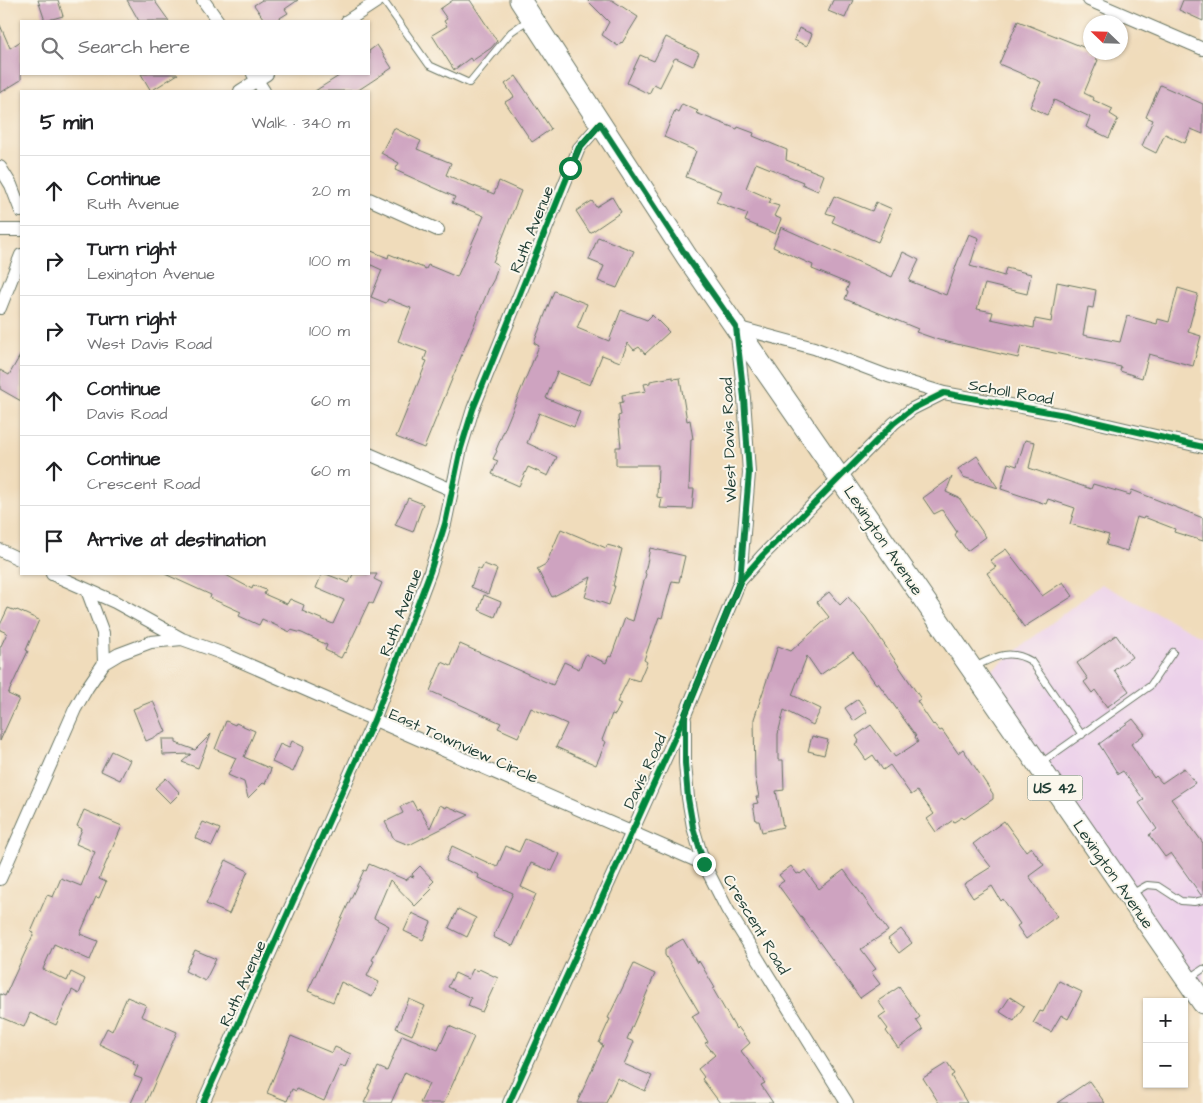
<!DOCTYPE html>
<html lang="en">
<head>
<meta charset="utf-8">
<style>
  :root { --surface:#fff; --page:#f6f6f6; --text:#202124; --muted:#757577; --line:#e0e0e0 }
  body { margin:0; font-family:"Architects Daughter",sans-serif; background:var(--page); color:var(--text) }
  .controls { position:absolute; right:15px; bottom:15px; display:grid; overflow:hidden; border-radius:0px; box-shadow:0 1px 4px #0004 }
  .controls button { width:45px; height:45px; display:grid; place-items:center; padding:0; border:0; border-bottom:1px solid var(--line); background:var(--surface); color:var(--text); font:25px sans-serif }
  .compass { position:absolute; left:1083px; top:15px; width:45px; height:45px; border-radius:50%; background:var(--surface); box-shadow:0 1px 4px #0004; rotate:293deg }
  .stop { position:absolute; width:15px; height:15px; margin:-11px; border:4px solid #0b8043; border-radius:50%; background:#fff }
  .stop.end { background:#0b8043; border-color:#fff; box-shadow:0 1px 5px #0008 }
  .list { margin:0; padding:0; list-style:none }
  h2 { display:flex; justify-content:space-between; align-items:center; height:65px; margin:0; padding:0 20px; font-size:21px }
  h2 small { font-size:16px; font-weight:400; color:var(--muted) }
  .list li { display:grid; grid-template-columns:32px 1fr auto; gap:15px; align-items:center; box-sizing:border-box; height:70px; padding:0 20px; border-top:1px solid var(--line) }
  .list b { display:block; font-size:19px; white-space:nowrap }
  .list p { margin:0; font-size:16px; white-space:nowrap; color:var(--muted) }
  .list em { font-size:16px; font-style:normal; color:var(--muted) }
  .icon { flex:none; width:28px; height:28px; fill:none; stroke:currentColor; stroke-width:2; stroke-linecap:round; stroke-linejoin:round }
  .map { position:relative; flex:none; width:1203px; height:1103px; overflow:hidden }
  .search { position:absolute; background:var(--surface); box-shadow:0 1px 4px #0004; left:20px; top:20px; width:350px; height:55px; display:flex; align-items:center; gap:12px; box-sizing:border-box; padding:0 18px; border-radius:0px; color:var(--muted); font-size:19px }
  .panel { position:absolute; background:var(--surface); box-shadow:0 1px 4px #0004; left:20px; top:90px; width:350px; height:485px; border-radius:0px }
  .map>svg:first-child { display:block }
  .built { fill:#ecd1ea }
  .building { fill:#cea3c0 }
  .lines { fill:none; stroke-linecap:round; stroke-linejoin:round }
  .lane-casing { stroke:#687563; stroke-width:8 }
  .street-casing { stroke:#687563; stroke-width:14 }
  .primary-casing { stroke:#687563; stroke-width:23 }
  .lane { stroke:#fff; stroke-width:6 }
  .street { stroke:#fff; stroke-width:12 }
  .primary { stroke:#fff; stroke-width:21 }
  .cycleway-casing { stroke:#fbf7ec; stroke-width:9 }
  .cycleway { stroke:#00873e; stroke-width:6 }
  .route { stroke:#0b8043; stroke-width:6 }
  .labels { text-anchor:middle; stroke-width:4; stroke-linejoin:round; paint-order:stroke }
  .shield { fill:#fbf7ec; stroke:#61756b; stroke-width:1 }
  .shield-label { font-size:15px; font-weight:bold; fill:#1f3d34 }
  .street-label { font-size:16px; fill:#1f3d34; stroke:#fbf7ec }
</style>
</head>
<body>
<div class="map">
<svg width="1203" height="1103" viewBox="0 0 1203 1103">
  <rect width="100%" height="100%" fill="#fbf7ec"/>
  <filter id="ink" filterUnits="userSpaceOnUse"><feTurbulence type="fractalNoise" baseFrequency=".02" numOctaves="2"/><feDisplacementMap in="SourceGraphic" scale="10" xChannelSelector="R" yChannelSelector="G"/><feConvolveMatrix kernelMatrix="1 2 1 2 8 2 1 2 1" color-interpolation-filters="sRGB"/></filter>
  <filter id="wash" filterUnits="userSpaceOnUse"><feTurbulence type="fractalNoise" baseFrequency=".0096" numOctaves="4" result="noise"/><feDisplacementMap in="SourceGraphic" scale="20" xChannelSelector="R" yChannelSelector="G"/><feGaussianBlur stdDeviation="1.12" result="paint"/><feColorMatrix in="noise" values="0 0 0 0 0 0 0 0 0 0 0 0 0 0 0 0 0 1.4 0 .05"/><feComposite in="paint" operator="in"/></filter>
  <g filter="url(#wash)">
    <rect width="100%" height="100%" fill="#f0dcbb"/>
    <path class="built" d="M1101,584L1203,637V1009L979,680Z"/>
    <g id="blocks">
      <path class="building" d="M38,0H58L63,16L45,21Z
        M127,0H154L169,21H139Z
        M262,0H298L285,9L288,13L275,21H265L254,5Z
        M453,0H470L497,41L491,48L472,61L470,58L454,70L432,35L447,26L444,21L447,19L440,9Z
        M587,0H612L638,17L622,43L621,42L618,46L602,35L609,22Z
        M833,0H853L845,18L828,11Z
        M1183,0H1203V21L1179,10Z
        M1018,21L1083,47L1090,50V52L1098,54L1096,59L1098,60L1084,93L1094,98L1093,100L1113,109L1110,114L1118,119L1109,138L1086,127L1090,117L1054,100L1047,115L1030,107L1041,82L999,64Z
        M0,25L10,48L21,41V80L0,93Z
        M799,28L812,34L807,46L794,40Z
        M666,37L699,53L693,66L676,58L674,59L660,87L654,84L649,94L627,83L640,55L654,61Z
        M377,45L392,68L357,91H315L342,74H369V51Z
        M141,74H178L151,91Z
        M516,76L551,129L532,142L505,102L514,97L505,84Z
        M1160,85L1203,104V134L1191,129L1185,143L1165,134L1156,153L1142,146L1153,120L1146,117Z
        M682,104L698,111L696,113L737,129L738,127L754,133L753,136L787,150L786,160L824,175L818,191L802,184L803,182L756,163L746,188L771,199L769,203L779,206L774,216L781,219L775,234L745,221L748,214L716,202L721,191L686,177L696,151L664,137L675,110L678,112Z
        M394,128L421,141L417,149L451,163L446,175L494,194L499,181L521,191L493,262L498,265L494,279L489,288L424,448L396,437L427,361L424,360L427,352L398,341L411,308L388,299L386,303L371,297L382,270L369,264V250L388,258L389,254L426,269L428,265L457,277L484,216L452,203L455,197L395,170L399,163L381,153Z
        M834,196L872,211L876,202L892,209L878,242L832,222L835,216L826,213Z
        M612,197L621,212L590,233L576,211L592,201L596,207Z
        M781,227L892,277L903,252L919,260L909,281L946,295L957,263L969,234L979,238L970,266L1004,276L1006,268L1031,274L1027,294L985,284L977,309L993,312L991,319L1034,328L1035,319L1051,322L1057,282L1096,290L1093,308L1088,307L1083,335L1120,342L1127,316L1157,324L1158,319L1169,322L1178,288L1198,294L1188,332L1201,336L1193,366L1149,354L1142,378L1120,371L1121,367L1021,346L1018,358L939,340L916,332L918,329L845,299L848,292L846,291L849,284L812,269L813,265L773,247Z
        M598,237L634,251L617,288L598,281L604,266L589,260Z
        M554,291L587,304L577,328L609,341L621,310L647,320L652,315L669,332L645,354L639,347L634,350L628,343L620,362L602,355L590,385L557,372L546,398L580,412L574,427L539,413L527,443L557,457L548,476L528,467L519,486L492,474L498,461L493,459L497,451L496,450L539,346L534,343Z
        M21,354V401L0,389V370L9,375Z
        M673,377V379L680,378L687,421L690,420L693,439H691L689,489H694L692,509L660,508L662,498L657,497L658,465H616V447H621L618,416L621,415L619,403L623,402L622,395L646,391L644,384L650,383V381Z
        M1025,440L1035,442L1029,468L1091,489L1093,484L1130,495L1132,490L1203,518V541L1174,532L1175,529L1144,517L1143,519L1137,517L1127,551L1106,545L1109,535L1070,524L1075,508L1048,499L1046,504L1001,489L1008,463L1017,466Z
        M977,456L998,488L963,477L958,469Z
        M952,477L946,492L959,498L986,537L967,551L955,535L957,532L942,510L934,514L923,498Z
        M408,498L423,504L413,532L395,525Z
        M561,529L606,548L607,545L622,549L613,586H615L609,605L585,597L591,577L552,597L537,569L546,564Z
        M650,548L685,556L679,582L672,581L662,618L659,617L644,660L647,662L639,681L629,678L617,702L621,704L615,715L612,714L602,740L606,742L596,765L556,747L567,724L531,708L518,737L498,728L501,723L430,691L442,662L451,666L460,644L553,685L564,662L579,669L586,654L606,663L609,656L611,657L625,618L633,621L646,574L645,573Z
        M1006,549L1042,596L1063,582L1073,596L1024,627L987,573L996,567L990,560Z
        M484,564L497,569L488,594L471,587L478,568L481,570Z
        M165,574H224L252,589L253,585L266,590L264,594L287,604L290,599L304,605L302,611L333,624L344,600L316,588L322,574H326L349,583L353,574H377L374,579L382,583L373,604L369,602L345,653L344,652L341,658L325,650L327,645L302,633L291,630L290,632L262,619L259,625L239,616L241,612L210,598L211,595Z
        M829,592L840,605L848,597L866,617L921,699L917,701L933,725L934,724L940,731L942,730L958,753L963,749L993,794V799L964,819L962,817L954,822L953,820L936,832L927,819L934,814L917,791L911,795L890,765L883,770L873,755L866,760L855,744L859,741L856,736L871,725L895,757L918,742L915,737L916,736L878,683L876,684L853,652L820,675L807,656L792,695L821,709L813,725L784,710L778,734V760H783L784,790L776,791L783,827L762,832L759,821H756L753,804L758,803L756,797H759L755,777L754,719L756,713L778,646L791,651L829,617L817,602Z
        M484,595L501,602L495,617L479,610Z
        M8,608L16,611L17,610L39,620L26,650L28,651L8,694L19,699L0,741V648L7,633L0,630V625Z
        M1116,635L1132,657L1114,670L1129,691L1107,707L1095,690L1092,693L1084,682L1088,679L1077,663Z
        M858,699L867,712L854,721L845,708Z
        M153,701L166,732L146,741L133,709Z
        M1133,719L1145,734L1131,744L1154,778L1156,776L1162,783L1184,768L1195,783L1171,799L1203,843V895H1201L1171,853L1165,857L1149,835L1157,829L1139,803L1144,800L1123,771L1118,774L1099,744Z
        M226,721L235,725L236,723L255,731L244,757L271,769L265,784L263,783L248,798L244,782L228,775L236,758L215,749Z
        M211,734L198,768L182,762L191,754L163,755L162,739H176V743L195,750Z
        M812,736L828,740L824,755L808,751Z
        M292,741L304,747L293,772L272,762L280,744L289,748Z
        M111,751L130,760L120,780L101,771Z
        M166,778L180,793L170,803L155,788Z
        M412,801L417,810L419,808L430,828L440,805L446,808L447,806L469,815L409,845L394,839L385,822L403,813L400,807Z
        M84,810L122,826L99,879L106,882L99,898L96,897L80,934L98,941L90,960L54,944L43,969L67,981L71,972L85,979L79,994L72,990L56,1025L30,1013L24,1027L0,1017V994L5,996L34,933L31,932L47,895L53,897L61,878L81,886L95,852L76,844L82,829L77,826Z
        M1004,821L1026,851L1031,847L1044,865L1029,876L1057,916L1026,939L1017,926L1020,924L1003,899L1001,901L992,886L973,898L964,884L991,867L973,844Z
        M203,822L220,829L212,846L195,838Z
        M525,839L560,854L552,871L531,863L521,887L536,894L513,946L493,937L513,893L478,878L479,875L446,861L452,846L497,867L506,846L519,852Z
        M226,860L248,871L229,914L206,904Z
        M369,864L406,880L411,876L414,877L412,874L420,866L434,881L429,886L432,889L415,906L390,880L374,918L389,926L372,960L374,961L367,976L379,982L372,997L341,982L333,1002L308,991L364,870L366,871Z
        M791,866L797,874L799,873L800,874L805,870L819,889L844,870L888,931L861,949L876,969L871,972L880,984L860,998L778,885L784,881L779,875Z
        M458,909L476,918L467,937L449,928Z
        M412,913L431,922L423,940L404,931Z
        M901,929L912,943L899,953L888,939Z
        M683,939L697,963L699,961L715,988L713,989L736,1029L738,1027L750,1043L741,1051L765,1083L761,1085L773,1103H720L702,1079L704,1077L698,1069L715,1055L705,1043L708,1042L692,1016L699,1012L665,955V949Z
        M195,950L216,959L205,981L185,971Z
        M634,964L655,974L627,1039L634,1042L624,1064L652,1076L645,1091L617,1078L606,1103H577L603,1045L599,1043L610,1019L608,1018Z
        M473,969L478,971L479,969L498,978L482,1012L468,1006L471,998L448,987L455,973L468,979Z
        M1059,981L1082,992L1068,1019L1061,1015L1051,1032L1033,1023L1040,1011L1043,1012Z
        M899,987L920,1017L916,1020L923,1030L898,1048L886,1031L888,1029L879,1017L886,1012L878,1001Z
        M127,997L146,1005L141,1016L177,1032L146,1103H131L142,1079L134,1076L138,1066L133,1064L134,1061L99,1044L107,1028L112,1031Z
        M1010,997L1024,1006L1014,1021L1000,1012Z
        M409,999L425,1006L412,1035L396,1028Z
        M449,1026L474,1037L444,1103H420L429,1084L405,1072L391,1103H364L370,1090L368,1089L378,1067L387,1071L402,1035L438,1050Z
        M291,1036L332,1053L335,1047L351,1054L345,1067L340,1065L324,1101L297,1089L296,1091L292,1089L287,1101L267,1093Z
        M947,1063L954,1074L951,1076L967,1103H939L923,1078Z
        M1089,1081L1105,1103H1057Z"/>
    </g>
  </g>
  <g filter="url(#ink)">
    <use href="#blocks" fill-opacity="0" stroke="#687563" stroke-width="1"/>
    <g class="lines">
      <defs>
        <path id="lane" d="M383,0L429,65L469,83L511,32L528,20
          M974,667C995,657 1008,648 1031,661L1082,735
          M1041,763L1150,686L1173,652
          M1131,894L1147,885L1158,886L1181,901L1194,902L1203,900
          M1190,978L1203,969"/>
        <path id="street" d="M203,0L218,21
          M1089,0L1203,49
          M347,21L379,0
          M253,74L264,91
          M240,91L267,74
          M0,167L11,185L21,211
          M369,199L438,230
          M0,230H21
          M0,308L21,255
          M369,454L452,490
          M0,550L21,560
          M52,574L115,602L182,639L224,654L704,864
          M740,581L749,473L744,398L736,327L814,348L888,376L944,393
          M87,590L103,633L104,663
          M685,720V763L688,798L693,827L704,864L727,909L847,1103
          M0,879L75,709L87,688L104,663L119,654L151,642L182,639
          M203,1103L374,720L430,572L445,524L461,448L473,409L579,148L600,124
          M509,1103L685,715L740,581L763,555L894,423L912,409L944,393L1065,415L1203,447"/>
        <path id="primary" d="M520,0L687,257L1203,1003"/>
      </defs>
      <use href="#lane" class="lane-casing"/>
      <use href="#street" class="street-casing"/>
      <use href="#primary" class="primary-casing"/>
      <use href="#lane" class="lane"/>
      <use href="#street" class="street"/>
      <use href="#primary" class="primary"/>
      <defs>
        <path id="cycleway" d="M203,1103L374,720L430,572L445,524L461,448L473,409L579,148L600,124
          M509,1103L685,715L740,581L763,555L894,423L912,409L944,393L1065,415L1203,447"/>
      </defs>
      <use href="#cycleway" class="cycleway-casing"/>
      <use href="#cycleway" class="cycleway"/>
    </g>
  </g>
  <g class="lines" filter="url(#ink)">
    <path class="route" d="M570,168L579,148L600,124L687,257L736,327L744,398L749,473L740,581L685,715V763L688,798L693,827L704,864"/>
  </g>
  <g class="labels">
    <rect class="shield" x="1027.5" y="775.5" width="55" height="25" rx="4"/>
    <g class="shield-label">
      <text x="1055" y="793">US 42</text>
    </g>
    <g class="street-label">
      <text transform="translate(531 229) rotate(-68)" y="6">Ruth Avenue</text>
      <text transform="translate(1011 391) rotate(10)" y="6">Scholl Road</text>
      <text transform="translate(728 440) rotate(-92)" y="6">West Davis Road</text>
      <text transform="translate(884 540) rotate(56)" y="6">Lexington Avenue</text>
      <text transform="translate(400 612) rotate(-69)" y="6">Ruth Avenue</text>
      <text transform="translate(464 745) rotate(24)" y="6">East Townview Circle</text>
      <text transform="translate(644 771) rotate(-65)" y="6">Davis Road</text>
      <text transform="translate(1114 874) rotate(55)" y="6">Lexington Avenue</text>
      <text transform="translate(757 924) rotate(59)" y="6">Crescent Road</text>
      <text transform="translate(242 983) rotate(-66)" y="6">Ruth Avenue</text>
    </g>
  </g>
</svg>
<div class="controls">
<button>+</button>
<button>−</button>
</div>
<svg class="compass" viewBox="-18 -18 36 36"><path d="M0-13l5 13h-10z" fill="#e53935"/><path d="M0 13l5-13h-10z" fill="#757577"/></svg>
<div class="stop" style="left:570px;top:168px"></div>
<div class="stop end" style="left:704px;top:864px"></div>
<div class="search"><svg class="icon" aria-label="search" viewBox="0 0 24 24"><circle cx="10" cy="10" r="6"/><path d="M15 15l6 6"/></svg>Search here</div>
<section class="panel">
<h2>5 min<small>Walk · 340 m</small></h2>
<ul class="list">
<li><svg class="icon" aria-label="ahead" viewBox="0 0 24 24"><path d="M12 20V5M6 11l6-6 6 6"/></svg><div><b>Continue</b><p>Ruth Avenue</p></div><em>20 m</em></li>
<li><svg class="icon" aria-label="right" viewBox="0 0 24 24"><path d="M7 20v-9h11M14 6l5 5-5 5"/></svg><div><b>Turn right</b><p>Lexington Avenue</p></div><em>100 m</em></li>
<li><svg class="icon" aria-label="right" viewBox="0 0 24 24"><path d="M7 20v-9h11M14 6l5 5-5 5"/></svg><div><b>Turn right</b><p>West Davis Road</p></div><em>100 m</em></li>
<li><svg class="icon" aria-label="ahead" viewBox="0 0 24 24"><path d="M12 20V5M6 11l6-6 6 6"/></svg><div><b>Continue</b><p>Davis Road</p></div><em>60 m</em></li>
<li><svg class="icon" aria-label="ahead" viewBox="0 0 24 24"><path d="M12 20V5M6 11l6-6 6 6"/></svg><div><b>Continue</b><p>Crescent Road</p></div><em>60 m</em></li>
<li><svg class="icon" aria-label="arrive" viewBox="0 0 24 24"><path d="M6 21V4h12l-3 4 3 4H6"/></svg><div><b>Arrive at destination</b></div></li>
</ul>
</section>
</div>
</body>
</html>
